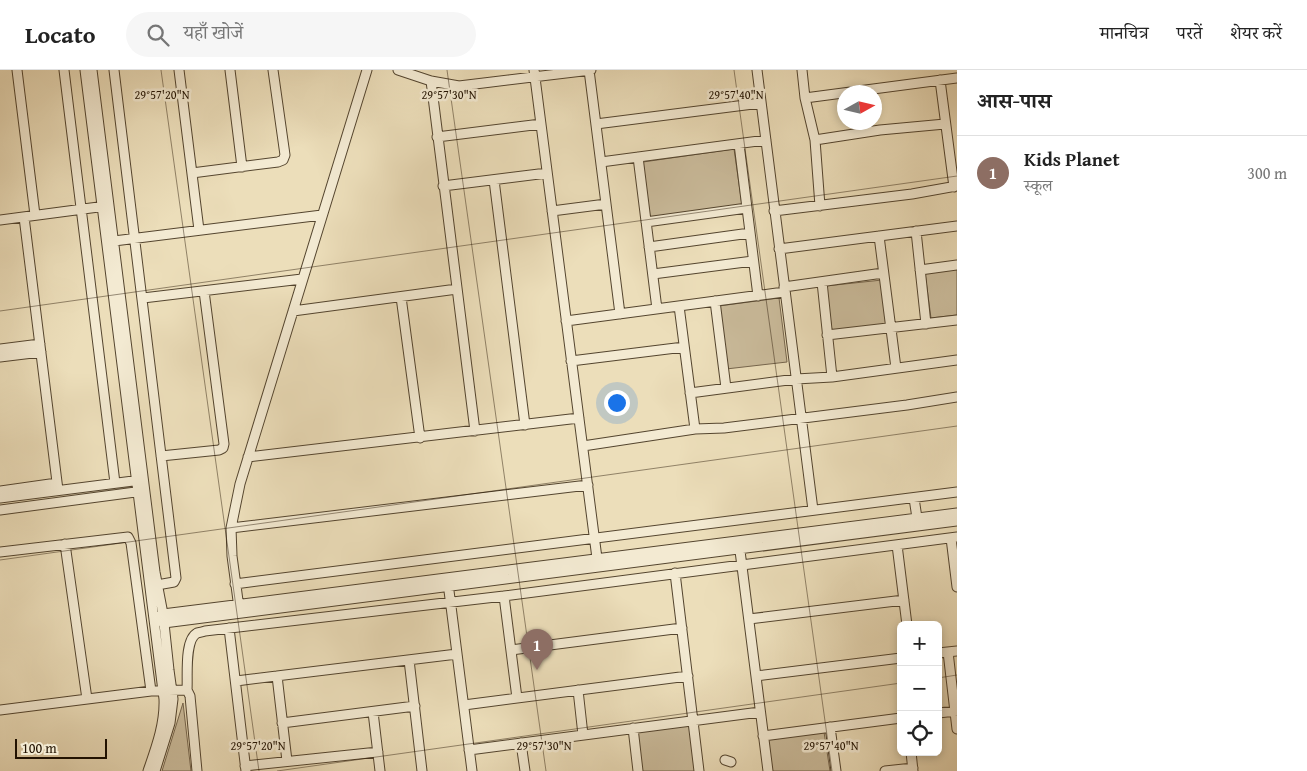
<!DOCTYPE html>
<html lang="hi">
<head>
<meta charset="utf-8">
<style>
  :root { --surface:#fff; --page:#f6f6f6; --text:#222; --muted:#767676; --line:#e0e0e0; --accent:#8f2418 }
  body { margin:0; font-family:"Gentium Book Plus","Noto Serif Devanagari",serif; background:var(--page); color:var(--text) }
  .controls { position:absolute; right:15px; bottom:15px; display:grid; overflow:hidden; border-radius:8px; box-shadow:0 2px 8px #0003 }
  .controls button { width:45px; height:45px; display:grid; place-items:center; padding:0; border:0; border-bottom:1px solid var(--line); background:var(--surface); color:var(--text); font:25px sans-serif }
  .compass { position:absolute; left:837px; top:15px; width:45px; height:45px; border-radius:50%; background:var(--surface); box-shadow:0 2px 8px #0003; rotate:82deg }
  .scale { position:absolute; left:15px; bottom:12px; width:92px; box-sizing:border-box; padding-left:5px; border:2px solid #221201; border-top:0; font-size:14px; line-height:18px; white-space:nowrap; color:#221201; -webkit-text-stroke:4px #f3ead2; paint-order:stroke }
  .you { position:absolute; left:616px; top:332px; width:18px; height:18px; margin:-12px; border:4px solid #fff; border-radius:50%; background:#1a73e8; box-shadow:0 0 0 8px #1a73e833 }
  .badge { display:grid; place-items:center; width:32px; height:32px; border-radius:50%; background:var(--accent); color:#fff; font-size:16px; font-weight:700 }
  .pin { position:absolute; translate:-50% -41px; filter:drop-shadow(0 1px 2px #0008) }
  .pin::after { content:''; position:absolute; top:26px; width:18px; height:15px; background:inherit; clip-path:polygon(0 0,100% 0,50% 100%) }
  .list { margin:0; padding:0; list-style:none }
  h2 { display:flex; justify-content:space-between; align-items:center; height:65px; margin:0; padding:0 20px; font-size:21px }
  h2 small { font-size:16px; font-weight:400; color:var(--muted) }
  .list li { display:grid; grid-template-columns:32px 1fr auto; gap:15px; align-items:center; box-sizing:border-box; height:75px; padding:0 20px; border-top:1px solid var(--line) }
  .list b { display:block; font-size:19px; white-space:nowrap }
  .list p { margin:0; font-size:16px; white-space:nowrap; color:var(--muted) }
  .list em { font-size:16px; font-style:normal; color:var(--muted) }
  .icon { flex:none; width:28px; height:28px; fill:none; stroke:currentColor; stroke-width:2; stroke-linecap:round; stroke-linejoin:round }
  .map { position:relative; flex:none; width:957px; height:701px; overflow:hidden }
  header { display:flex; align-items:center; gap:30px; box-sizing:border-box; height:70px; padding:0 25px; background:var(--surface); border-bottom:1px solid var(--line) }
  header strong { font-size:24px }
  nav { display:flex; gap:28px; margin-inline-start:auto; font-size:18px }
  .search { width:350px; height:45px; background:var(--page); display:flex; align-items:center; gap:12px; box-sizing:border-box; padding:0 18px; border-radius:28px; color:var(--muted); font-size:19px }
  main { display:flex }
  aside { flex:1; background:var(--surface) }
  .map>svg:first-child { display:block }
  .green { fill:#cabb9b; stroke:#76664e }
  .lines { fill:none; stroke-linecap:round; stroke-linejoin:round }
  .minor-casing { stroke:#54452f; stroke-width:11 }
  .minor { stroke:#f3ead2; stroke-width:9 }
  .ticks { fill:none; stroke:#221201; stroke-width:1; stroke-opacity:0.45 }
  .ticks-label { font-size:12px; text-anchor:middle; fill:#221201; stroke:#f3ead2; stroke-width:5; stroke-linejoin:round; paint-order:stroke }
</style>
</head>
<body>
<header>
<strong>Locato</strong>
<div class="search"><svg class="icon" aria-label="search" viewBox="0 0 24 24"><circle cx="10" cy="10" r="6"/><path d="M15 15l6 6"/></svg>यहाँ खोजें</div>
<nav><a>मानचित्र</a><a>परतें</a><a>शेयर करें</a></nav>
</header>
<main>
<div class="map">
<svg width="957" height="701" viewBox="0 0 957 701">
  <rect width="100%" height="100%" fill="#ecdeba"/>
  <filter id="stains"><feTurbulence type="fractalNoise" baseFrequency=".004" numOctaves="4"/><feColorMatrix values="0 0 0 0 .2 0 0 0 0 .09 0 0 0 0 .02 0 0 0 .5 -.17"/></filter>
  <radialGradient id="worn" r=".72"><stop offset=".6" stop-color="#630" stop-opacity="0"/><stop offset="1" stop-color="#630" stop-opacity=".3"/></radialGradient>
  <path class="green" d="M734,79L742,135L650,147L643,92Z
    M957,199V245L931,248L925,203Z
    M882,210L887,254L832,261L826,216Z
    M779,228L787,292L726,299L719,236Z
    M183,633L191,701H162Z
    M689,654L695,701H640L636,662Z
    M824,662L830,701H772L767,670Z"/>
  <g class="lines">
    <defs>
      <path id="minor" d="M17,0L35,145
        M64,0L115,413
        M85,0L164,629C165,654 156,678 148,701
        M92,0L155,502L163,544L169,600L173,629L170,653L155,701
        M114,0L176,508L174,512L157,515
        M179,0L199,160
        M230,0L242,97
        M398,0L431,11L459,16L591,0
        M534,0L598,496
        M589,0L620,244
        M757,0L813,440
        M802,0L805,28L815,70L820,136
        M940,10L954,117
        M431,11L475,361
        M805,28L957,8
        M596,54L761,33
        M437,67L541,54
        M815,70L880,60L945,54
        M739,74L758,226
        M638,87L657,239
        M601,92L766,70
        M192,103L278,92L283,90L285,85L273,0
        M494,110L525,355
        M443,116L547,103
        M552,141L606,134
        M774,141L912,124L957,116
        M24,147L58,420
        M0,150L106,136
        M646,152L747,138
        M916,161L926,254
        M879,166L896,298
        M114,171L322,145
        M649,177L750,163
        M779,179L957,156
        M920,200L957,195
        M653,204L753,191
        M822,212L832,307
        M784,217L883,203
        M401,227L420,368
        M143,228L302,209
        M715,231L726,318
        M679,236L695,359
        M293,241L457,219
        M566,251L784,222
        M827,265L957,250
        M0,279L40,274
        M0,287L41,282
        M571,291L684,277
        M690,323L796,309L832,307L957,290
        M583,376L695,359L724,358L907,335L957,327
        M161,386L219,380L223,378L224,374L204,221
        M248,387L579,348
        M0,421L57,413
        M0,428L141,410
        M914,428L917,448
        M0,440L143,421
        M231,458L588,415
        M951,468L957,517
        M739,473L768,701
        M65,474L87,629
        M897,475L907,555
        M0,482L128,467L131,473L151,621
        M675,503L699,701
        M448,513L472,701
        M235,514L957,422
        M504,526L517,628
        M239,538L232,486L231,458L240,414L367,0
        M155,549L163,544L957,443
        M155,549L164,553L957,451
        M749,549L904,530
        M229,558L246,701
        M511,580L682,558
        M948,582L957,659
        M938,583L957,581
        M409,590L422,701
        M277,606L287,691
        M756,606L901,588
        M236,611L457,584
        M187,620C188,607 184,570 197,563C200,562 203,562 205,561L504,526L957,467
        M578,620L583,665
        M464,635L688,606
        M0,640L151,621L187,620L190,626L197,701
        M373,642L380,701
        M938,643L957,641
        M282,653L415,636
        M830,657L836,701
        M633,658L638,701
        M763,666L901,648
        M521,673L525,701
        M469,680L760,642
        M911,682L913,701
        M725,690L731,692
        M245,696L378,682
        M885,701L913,698"/>
    </defs>
    <use href="#minor" class="minor-casing"/>
    <use href="#minor" class="minor"/>
  </g>
  <path class="ticks" d="M161,0L259,701M447,0L546,701M734,0L832,701M0,241L957,106M0,490L957,356M938,608L957,605M277,701L901,613"/>
  <g class="ticks-label">
    <text x="162" y="29">29°57'20"N</text>
    <text x="449" y="29">29°57'30"N</text>
    <text x="736" y="29">29°57'40"N</text>
    <text x="258" y="680">29°57'20"N</text>
    <text x="544" y="680">29°57'30"N</text>
    <text x="831" y="680">29°57'40"N</text>
  </g>
  <rect width="100%" height="100%" filter="url(#stains)"/>
  <rect width="100%" height="100%" fill="url(#worn)"/>
</svg>
<div class="controls">
<button>+</button>
<button>−</button>
<button><svg class="icon" aria-label="locate" viewBox="0 0 24 24"><circle cx="12" cy="12" r="6"/><path d="M12 2v4M12 18v4M2 12h4M18 12h4"/></svg></button>
</div>
<svg class="compass" viewBox="-18 -18 36 36"><path d="M0-13l5 13h-10z" fill="#e53935"/><path d="M0 13l5-13h-10z" fill="#767676"/></svg>
<div class="scale">100 m</div>
<div class="you"></div>
<div class="pin badge" style="left:537px;top:600px;background:#8d6e63">1</div>
</div>
<aside>
<h2>आस-पास<small></small></h2>
<ul class="list">
<li><span class="badge" style="background:#8d6e63">1</span><div><b>Kids Planet</b><p>स्कूल</p></div><em>300 m</em></li>
</ul>
</aside>
</main>
</body>
</html>
